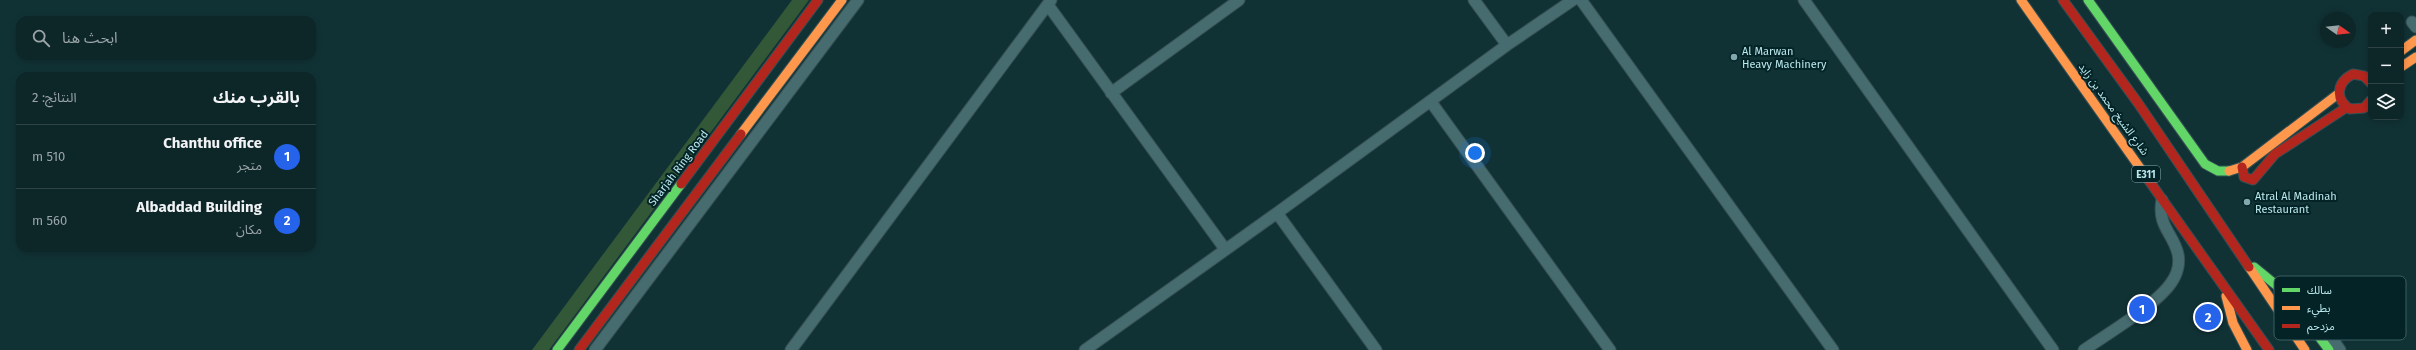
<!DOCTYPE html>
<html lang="ar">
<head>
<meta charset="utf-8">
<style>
  :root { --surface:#0d2628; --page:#162e30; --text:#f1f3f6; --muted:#9aa5a8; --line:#2d4345; --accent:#2563eb }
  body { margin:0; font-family:"Fira Sans","Noto Sans Arabic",sans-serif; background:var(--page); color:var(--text); direction:rtl }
  .controls { position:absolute; right:12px; top:12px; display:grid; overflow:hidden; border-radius:8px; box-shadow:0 2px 6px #0003 }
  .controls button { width:36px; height:36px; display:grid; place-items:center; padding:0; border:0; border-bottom:1px solid var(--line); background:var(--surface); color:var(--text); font:20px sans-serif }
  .compass { position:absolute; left:2320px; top:12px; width:36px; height:36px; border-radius:50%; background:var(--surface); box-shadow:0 2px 6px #0003; rotate:104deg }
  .you { position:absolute; left:1475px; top:153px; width:14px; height:14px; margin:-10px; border:3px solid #fff; border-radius:50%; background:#1a73e8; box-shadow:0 0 0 6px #1a73e833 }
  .badge { display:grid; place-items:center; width:26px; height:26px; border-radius:50%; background:var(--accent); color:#fff; font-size:13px; font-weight:700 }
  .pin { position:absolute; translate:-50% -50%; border:2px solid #fff; box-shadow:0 1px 4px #0006 }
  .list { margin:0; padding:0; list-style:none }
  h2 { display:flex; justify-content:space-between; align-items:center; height:52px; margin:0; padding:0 16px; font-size:17px }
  h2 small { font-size:13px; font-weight:400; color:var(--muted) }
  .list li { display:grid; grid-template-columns:26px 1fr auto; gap:12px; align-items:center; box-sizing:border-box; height:64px; padding:0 16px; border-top:1px solid var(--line) }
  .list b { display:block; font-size:15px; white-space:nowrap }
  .list p { margin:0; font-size:13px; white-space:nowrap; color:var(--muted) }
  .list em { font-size:13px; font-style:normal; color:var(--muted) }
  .icon { flex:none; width:22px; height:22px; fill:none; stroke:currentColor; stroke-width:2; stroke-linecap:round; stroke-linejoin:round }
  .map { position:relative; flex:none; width:2416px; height:350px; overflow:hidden; direction:ltr }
  .search { position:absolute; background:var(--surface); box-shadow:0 2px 6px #0003; left:16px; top:16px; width:300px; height:44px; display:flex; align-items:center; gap:10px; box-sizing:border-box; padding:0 14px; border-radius:12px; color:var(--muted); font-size:15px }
  .panel { position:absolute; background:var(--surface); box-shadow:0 2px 6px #0003; left:16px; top:72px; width:300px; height:180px; border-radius:12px; direction:rtl }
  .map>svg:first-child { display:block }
  .green { fill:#335838 }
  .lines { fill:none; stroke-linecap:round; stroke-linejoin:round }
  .street-casing { stroke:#355053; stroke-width:13 }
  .fast-casing { stroke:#355053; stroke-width:11 }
  .slow-casing { stroke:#355053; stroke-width:11 }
  .jam-casing { stroke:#355053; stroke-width:11 }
  .street { stroke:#476c6f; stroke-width:11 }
  .fast { stroke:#63d668; stroke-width:9 }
  .slow { stroke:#ff974d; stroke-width:9 }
  .jam { stroke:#b3261e; stroke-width:9 }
  .poi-dot { fill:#80a8ad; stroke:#032326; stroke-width:1.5 }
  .labels { text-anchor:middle; stroke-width:4; stroke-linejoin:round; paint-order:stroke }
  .shield { fill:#032326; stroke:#84adb1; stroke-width:1 }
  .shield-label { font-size:10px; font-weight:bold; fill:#bbe8ed }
  .poi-label { font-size:11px; fill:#bbe8ed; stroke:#032326; text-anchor:start }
  .street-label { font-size:11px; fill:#bbe8ed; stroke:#032326 }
  .key { fill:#032326; stroke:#3a5e62; stroke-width:1 }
  .key-label { font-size:11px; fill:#bbe8ed }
</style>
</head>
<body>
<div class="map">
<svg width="2416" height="350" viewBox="0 0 2416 350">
  <rect width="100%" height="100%" fill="#113235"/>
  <path class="green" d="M792,0H809L549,350H532Z"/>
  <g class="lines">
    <defs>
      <path id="street" d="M1474,0L1507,45
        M1581,0L1833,350
        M1804,0L2053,350
        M1048,5L1225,249
        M2412,22L2416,27
        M1111,93L1239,0
        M1431,102L1610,350
        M1277,213L1376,350
        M2329,334L2340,350
        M595,350L858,0
        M791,350L1051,0
        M1085,350L1277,213L1507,45L1573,0
        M2084,350C2107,334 2156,305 2171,283C2177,275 2180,264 2178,254C2173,233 2157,226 2162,200"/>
      <path id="fast" d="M2088,0L2205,164L2218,171H2229
        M2254,267L2287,294L2329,350
        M557,350L681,184"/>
      <path id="slow" d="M2021,0L2145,175
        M2401,51L2416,40
        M2401,67L2416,57
        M741,134L842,0
        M2229,171L2242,167L2338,94
        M2249,267L2305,350
        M2226,296L2233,323L2247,350"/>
      <path id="jam" d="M2063,0L2138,103L2249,267
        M2371,83L2364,76L2353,74C2337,82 2334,99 2350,109L2364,108L2371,100
        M2242,167L2244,177L2253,180L2275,154L2347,107
        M2145,175L2269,350
        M681,184L818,0
        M579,350L741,134"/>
    </defs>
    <use href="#street" class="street-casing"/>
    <use href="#fast" class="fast-casing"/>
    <use href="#slow" class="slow-casing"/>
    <use href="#jam" class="jam-casing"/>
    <use href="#street" class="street"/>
    <use href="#fast" class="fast"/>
    <use href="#slow" class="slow"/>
    <use href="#jam" class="jam"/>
  </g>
  <g class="poi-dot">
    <circle cx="1734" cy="57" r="4"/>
    <circle cx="2247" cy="202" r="4"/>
  </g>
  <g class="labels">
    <rect class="shield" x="2132" y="166" width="28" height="16" rx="3"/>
    <g class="shield-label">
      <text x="2146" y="178">E311</text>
    </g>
    <g class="poi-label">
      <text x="1742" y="55">Al Marwan<tspan x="1742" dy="13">Heavy Machinery</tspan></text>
      <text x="2255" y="200">Atral Al Madinah<tspan x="2255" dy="13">Restaurant</tspan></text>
    </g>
    <g class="street-label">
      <text transform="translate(2114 109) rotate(54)" y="4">شارع الشيخ محمد بن زايد</text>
      <text transform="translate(678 168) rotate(-53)" y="4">Sharjah Ring Road</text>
    </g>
  </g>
  <rect x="2274" y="276" width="132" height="64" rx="6" class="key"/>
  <rect x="2282" y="288" width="18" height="4" fill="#63d668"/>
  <rect x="2282" y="306" width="18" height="4" fill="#ff974d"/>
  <rect x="2282" y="324" width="18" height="4" fill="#b3261e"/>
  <g class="key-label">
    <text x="2307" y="294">سالك</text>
    <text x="2307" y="312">بطيء</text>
    <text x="2307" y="330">مزدحم</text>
  </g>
</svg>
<div class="controls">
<button>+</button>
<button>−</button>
<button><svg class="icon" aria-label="layers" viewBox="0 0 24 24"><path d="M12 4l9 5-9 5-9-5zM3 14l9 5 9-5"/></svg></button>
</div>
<svg class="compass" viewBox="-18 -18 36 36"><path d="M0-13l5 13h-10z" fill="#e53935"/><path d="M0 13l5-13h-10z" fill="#9aa5a8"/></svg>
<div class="you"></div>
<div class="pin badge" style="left:2142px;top:309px">1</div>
<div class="pin badge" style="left:2208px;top:317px">2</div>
<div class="search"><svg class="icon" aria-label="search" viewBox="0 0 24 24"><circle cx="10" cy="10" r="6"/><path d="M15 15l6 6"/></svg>ابحث هنا</div>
<section class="panel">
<h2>بالقرب منك<small>النتائج: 2</small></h2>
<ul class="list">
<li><span class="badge">1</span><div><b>Chanthu office</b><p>متجر</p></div><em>510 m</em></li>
<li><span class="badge">2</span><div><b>Albaddad Building</b><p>مكان</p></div><em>560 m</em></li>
</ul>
</section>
</div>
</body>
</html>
